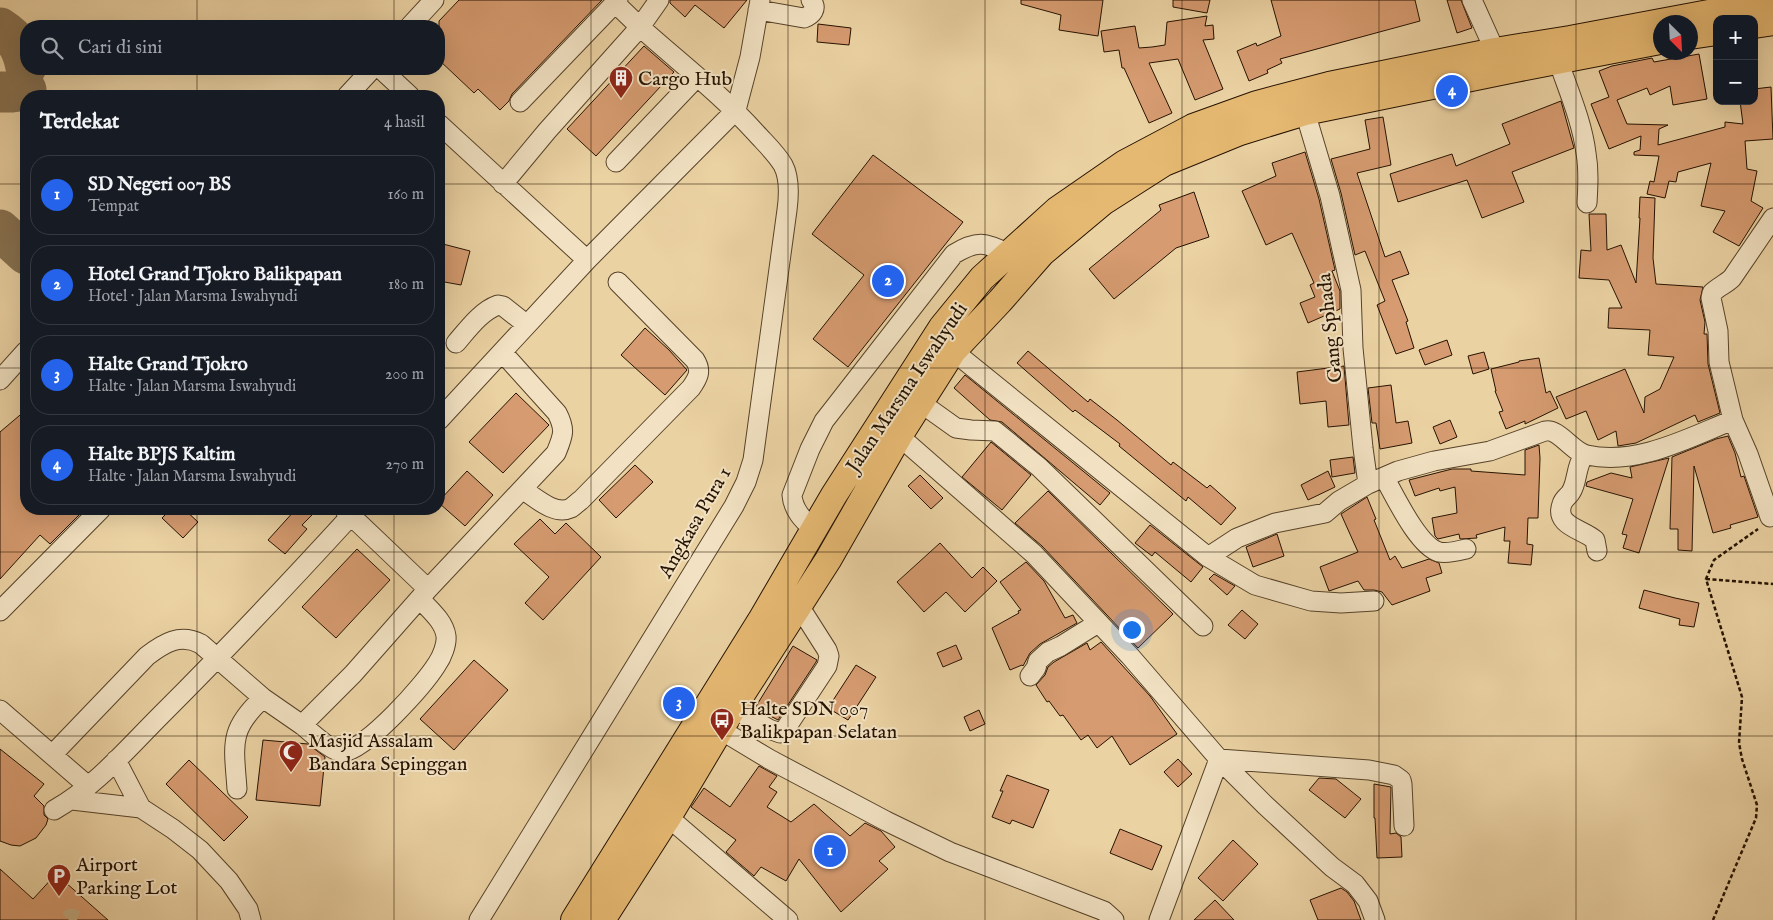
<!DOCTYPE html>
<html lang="id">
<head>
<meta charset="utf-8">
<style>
  :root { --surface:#171b24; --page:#242831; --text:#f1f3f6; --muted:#9ea1a6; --line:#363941; --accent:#2563eb }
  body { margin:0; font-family:"IM FELL English",serif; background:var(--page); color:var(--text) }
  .controls { position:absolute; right:15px; top:15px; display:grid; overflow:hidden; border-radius:10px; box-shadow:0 5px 20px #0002 }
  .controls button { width:45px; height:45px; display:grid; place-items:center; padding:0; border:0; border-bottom:1px solid var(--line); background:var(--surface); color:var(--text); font:25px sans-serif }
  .compass { position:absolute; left:1653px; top:15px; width:45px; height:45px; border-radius:50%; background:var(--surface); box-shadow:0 5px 20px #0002; rotate:156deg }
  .you { position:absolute; left:1131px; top:629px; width:18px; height:18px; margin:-12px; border:4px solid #fff; border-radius:50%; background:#1a73e8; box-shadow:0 0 0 8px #1a73e833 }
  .badge { display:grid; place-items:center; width:32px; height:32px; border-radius:50%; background:var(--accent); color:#fff; font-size:16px; font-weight:700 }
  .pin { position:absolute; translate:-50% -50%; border:2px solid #fff; box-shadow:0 1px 5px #0006 }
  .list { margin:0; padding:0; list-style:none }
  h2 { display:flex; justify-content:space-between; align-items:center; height:65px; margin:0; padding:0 20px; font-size:21px }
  h2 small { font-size:16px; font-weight:400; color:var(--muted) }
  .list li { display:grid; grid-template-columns:32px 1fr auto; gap:15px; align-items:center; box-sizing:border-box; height:80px; margin:0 10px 10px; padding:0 10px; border:1px solid var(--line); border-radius:20px }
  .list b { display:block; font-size:19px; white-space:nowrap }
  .list p { margin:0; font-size:16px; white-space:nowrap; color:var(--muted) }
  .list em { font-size:16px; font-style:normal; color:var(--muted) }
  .icon { flex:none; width:28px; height:28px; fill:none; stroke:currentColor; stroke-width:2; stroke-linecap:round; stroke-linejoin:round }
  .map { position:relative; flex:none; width:1773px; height:920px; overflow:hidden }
  .search { position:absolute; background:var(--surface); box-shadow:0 5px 20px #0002; left:20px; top:20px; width:425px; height:55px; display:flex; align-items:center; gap:12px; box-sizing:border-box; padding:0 18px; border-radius:20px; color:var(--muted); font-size:19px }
  .panel { position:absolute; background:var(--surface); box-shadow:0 5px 20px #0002; left:20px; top:90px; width:425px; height:425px; border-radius:20px }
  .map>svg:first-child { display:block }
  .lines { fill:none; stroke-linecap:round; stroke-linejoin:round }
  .taxiway { stroke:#887252; stroke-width:41 }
  .building { fill:#d69b70; stroke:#251200 }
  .minor-tunnel { stroke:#c3ac82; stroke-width:19; stroke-dasharray:19 9; stroke-linecap:butt }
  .minor-casing { stroke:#564229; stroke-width:21 }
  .highway-casing { stroke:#251200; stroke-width:28 }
  .path { stroke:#251200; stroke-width:2.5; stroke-dasharray:4 2.5; stroke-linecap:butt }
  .minor { stroke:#f2e2c3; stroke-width:19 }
  .highway { stroke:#e6b972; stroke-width:26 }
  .grid { fill:none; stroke:#251200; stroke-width:1; stroke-opacity:0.55 }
  .labels { text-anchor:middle; stroke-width:4; stroke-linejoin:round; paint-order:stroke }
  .poi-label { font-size:20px; fill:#251200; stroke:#f2e2c3; text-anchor:start }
  .street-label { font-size:20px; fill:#251200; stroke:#f2e2c3 }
</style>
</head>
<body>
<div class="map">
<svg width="1773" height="920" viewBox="0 0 1773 920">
  <rect width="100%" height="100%" fill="#ebd2a3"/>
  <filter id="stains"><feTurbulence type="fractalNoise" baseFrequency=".004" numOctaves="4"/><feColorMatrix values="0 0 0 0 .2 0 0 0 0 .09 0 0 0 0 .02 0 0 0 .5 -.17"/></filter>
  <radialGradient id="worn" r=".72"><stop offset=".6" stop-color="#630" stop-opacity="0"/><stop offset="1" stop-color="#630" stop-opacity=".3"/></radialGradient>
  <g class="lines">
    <path class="taxiway" d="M0,28C17,39 22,48 26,67
      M0,92H12L26,90
      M0,230L26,254"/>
  </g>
  <path class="building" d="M459,0H602L512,94L509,101L500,110L478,89L474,93L439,60V21Z
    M670,0H747L724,28L695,5L685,17L670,3Z
    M1021,0H1103L1098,36L1059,30L1061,15L1021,4Z
    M1173,0H1210L1207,13L1173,7Z
    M1271,0H1415L1420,21L1280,59L1282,63L1267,70L1268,73L1249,81L1237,51L1256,43L1257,46L1281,36Z
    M1447,0H1461L1472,28L1457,33Z
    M1207,16L1205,26L1213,25L1214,39L1203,40L1223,89L1195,100L1178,59L1149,63L1172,113L1149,123L1124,68H1122L1119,50L1104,52L1101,31L1135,26L1139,48L1152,47L1165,45L1167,22Z
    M818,24L851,28L849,45L817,42Z
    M644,46L674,72L596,156L567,129Z
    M1699,54L1707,99L1673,105L1670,86L1650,95L1647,88L1617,100L1627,124L1668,125L1659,129L1658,145L1725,127V122L1743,124L1740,101H1754V89L1771,87L1773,139L1745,141L1747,169L1757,171L1751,201L1763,208L1739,246L1713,232L1725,211L1701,206L1711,163L1678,172L1676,182L1669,181L1665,198L1647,194L1650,181L1654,182L1659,156L1634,155V152L1640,150L1641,136L1609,149L1591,104L1609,97L1599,71L1612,66L1652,58L1654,62Z
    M1561,101L1574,148L1512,172L1524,202L1482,218L1467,180L1398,202L1390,174L1452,154L1456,166L1510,144L1502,124Z
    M1383,117L1391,165L1357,173L1385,257L1400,251L1409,274L1392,280L1408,321L1406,322L1414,348L1396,354L1377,305L1385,301L1365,251L1355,255L1341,193L1331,159L1370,149L1365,120Z
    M1305,152L1319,199L1335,270L1332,271L1340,291V309L1308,323L1300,303L1315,297L1310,285L1314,283L1292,233L1266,245L1242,191L1276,176L1272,163Z
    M873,155L963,222L848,367L813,339L864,275L812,234Z
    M1194,192L1209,237L1176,248L1114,299L1089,269L1161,210L1159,205Z
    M1640,197L1655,198L1653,258L1656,284L1703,287L1700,300L1705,322L1704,334H1707L1708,364L1720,413L1698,422L1695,415L1636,443L1618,446L1616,431L1598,440L1586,411L1566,419L1556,397L1625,369L1644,413L1645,397L1660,389L1674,357L1648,355L1650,330L1608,328L1609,308H1622L1609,280L1579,278L1581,250L1591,251L1589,214H1606L1607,250L1621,245L1636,283L1640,218H1639Z
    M439,243L470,251L461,285L439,281Z
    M645,328L669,350L687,370L665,395L621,355Z
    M1447,340L1452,355L1425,365L1419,350Z
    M1028,351L1088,402L1090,399L1117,420L1171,465L1173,462L1207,488L1210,485L1236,508L1221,525L1188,497L1186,501L1119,446L1120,444L1075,410L1073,412L1017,363Z
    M1484,352L1489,369L1473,374L1468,356Z
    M1539,358L1546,393L1550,391L1558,408L1525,424V421L1506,429L1499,412L1503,411L1495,391H1496L1491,369L1519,362V361Z
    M1344,366L1349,425L1328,427L1326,401L1300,404L1297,372Z
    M965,375L1110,493L1100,505L1002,422L990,420L954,388Z
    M1391,385L1396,423L1408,421L1412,443L1380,449L1376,423H1372L1368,388Z
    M516,393L549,425L503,473L469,442Z
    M26,410V509H85L50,544L40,535L0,579V432Z
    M1450,420L1457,437L1440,444L1433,427Z
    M1728,436L1735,453L1741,477L1744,476L1758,517L1730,525L1731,528L1713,533L1694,466L1692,551L1678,550V529H1670L1672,457L1716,439Z
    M991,442L1031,475L1002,510L962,477Z
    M1539,445L1540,458L1538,518H1528L1527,544L1533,545L1531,565L1508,563L1510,541H1504L1505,527L1476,535L1477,538L1460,539L1459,534L1438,539L1435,536L1432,518L1457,513L1455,487L1440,491L1439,488L1415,496L1409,480L1452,469H1471V471L1525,475V450Z
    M1353,457L1355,473L1332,477L1330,460Z
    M1669,458L1639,553L1623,548L1627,535L1622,534L1633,499L1586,486L1587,482L1611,473L1632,478L1630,467Z
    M635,465L653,482L616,518L599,500Z
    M467,471L493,495L465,526L439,503V501Z
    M1328,471L1335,487L1308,500L1301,485Z
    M920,475L943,498L931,509L908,486Z
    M1048,491L1173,614L1138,648L1042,546L1015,523Z
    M1367,497L1376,519L1374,520L1390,560L1395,556L1402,568L1429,559L1439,563L1442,573L1426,578L1430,591L1392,605L1382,592L1374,590H1364L1358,581L1329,591L1320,567L1358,552L1341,514Z
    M171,509H184L198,522L183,538L162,518Z
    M296,509H318L302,525L307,529L285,554L268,540Z
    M540,519L555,534L566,523L601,557L543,620L525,603L549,577L514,544Z
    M1150,525L1203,567L1191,582L1155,552L1152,556L1135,543Z
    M1277,534L1284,556L1253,567L1246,547Z
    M940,543L972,578L983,567L997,581L965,612L946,592L924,612L897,582Z
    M357,549L390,580L336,638L302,607Z
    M1026,562L1044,581L1065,618L1073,615L1077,623L1040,644L1030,653L1023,666L1022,665L1010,670L992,628L1019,613L1018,611L1021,610L1000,582Z
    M1214,574L1235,586L1227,595L1209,579Z
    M1644,590L1675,598L1699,603L1694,627L1679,625L1680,619L1639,608Z
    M1242,610L1258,624L1245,639L1228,625Z
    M1101,642L1150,696L1177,734L1130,765L1112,736L1097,748L1088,735L1081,740L1063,715L1060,716L1049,701L1047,702L1036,685L1045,675L1048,667L1054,662L1087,643L1090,650Z
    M956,645L962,659L943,667L937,653Z
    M793,646L817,660L816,662L778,720L755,708Z
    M474,660L508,690L454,750L420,719Z
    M856,665L876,677L848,720L828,708Z
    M979,710L985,724L970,731L964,717Z
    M263,740L308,744L325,757L320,806L256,800Z
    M0,749L44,784L34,796L44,806V815L48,819L46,825L36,838L20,846L11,845L0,841Z
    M1178,759L1192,774L1178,787L1164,772Z
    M189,760L248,817L224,841L166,784Z
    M759,766L777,776L769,787L777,792L767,807L791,822L814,804L850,836L865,823L881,831L895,847L879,861L888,869L841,912L799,859L786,881L761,867L754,876L726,852L736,840L691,807L704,788L730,807Z
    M1007,775L1049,790L1033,828L1012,820L1010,824L992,817L1003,791H1000Z
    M1319,778L1336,779L1361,799L1345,818L1309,790Z
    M1374,784L1391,787L1390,834L1396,833L1401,837L1402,857L1377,858L1375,818H1374Z
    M1120,829L1162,846L1152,870L1110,853Z
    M1233,840L1258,864L1223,901L1198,878Z
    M0,869L33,899L56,874L108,920H0Z
    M1341,888L1347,892L1354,901L1361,920H1318L1310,900Z
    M1215,900L1234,920H1194Z"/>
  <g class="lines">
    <path class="minor-tunnel" d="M69,920L71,918L77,920"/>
    <defs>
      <path id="minor" d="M1472,0L1495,51
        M758,10L804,18C812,15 818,9 811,0
        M410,26L434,0
        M1558,60C1568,90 1582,121 1586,153C1589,170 1588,186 1587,203
        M381,69L410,96
        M347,96L372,69
        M520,102L618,0
        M1305,112L1330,196L1351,290L1353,348L1363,448L1368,484
        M439,124L587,260
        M616,162L697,77
        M503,184L547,131L640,27L615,3
        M456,343C468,329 481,311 498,305L503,306L527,325
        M953,351L1208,557L1255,585L1311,601L1341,603L1374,601
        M0,380L26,351
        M921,403L956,428L971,430L995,431L1039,467L1203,626
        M439,420L587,260L736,110L750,57L760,0
        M899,436L1034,554L1130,656L1219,759L1265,805L1332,867L1355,884L1368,901L1375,920
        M1584,455C1575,468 1578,481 1571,492C1569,496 1564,498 1562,504C1554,526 1583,529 1595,540L1597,551
        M1384,477C1395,496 1418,546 1439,552C1447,554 1458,551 1466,549
        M522,489C535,497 554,516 571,508C574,506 578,502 581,500L691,388C698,378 702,371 695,360L618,282
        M344,509L428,589
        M1770,517L1748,454L1733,420L1719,362L1718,331L1711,298L1712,293C1718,287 1726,284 1732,278L1773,218
        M814,530C803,520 793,510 792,495L810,449L824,421L954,254C977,240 985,242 1009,254
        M1208,557L1237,538L1275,523L1325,513L1339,501L1368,484L1398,471L1434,461L1490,451L1545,431C1559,428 1572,452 1587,455C1637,466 1688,438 1733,420
        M0,611L101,509
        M1030,676L1036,668L1038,661L1048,652L1061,646L1098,623
        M733,708L769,729L780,733L786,728L827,666L829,656L827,650L799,606
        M0,710L88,786
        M302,725C311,732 333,753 343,752C367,749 424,685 437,664C442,657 447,644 446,636C444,621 429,609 420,599
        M721,730L769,759L886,821L950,852L1104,911L1114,920
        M52,755L147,656C164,643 180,633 201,644L263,698L302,725L353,674L428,589L556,453C563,436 566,430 557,413L502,352
        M1219,759L1369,770L1394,775L1401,780L1402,784L1404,826
        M116,760L141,808
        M237,789C234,745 228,730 263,698
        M72,800L141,808L173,829L200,850L229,881L248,909L251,920
        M54,810C95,787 128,748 161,715C228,648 293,579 357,509
        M668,817L788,920
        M479,920L734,506L746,482L753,460L787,210C789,195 790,178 783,165C776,153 765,143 756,133C721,94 679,62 640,27L659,0
        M1159,920L1219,759"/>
      <path id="highway" d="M1754,25L1773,22
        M1690,36L1717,32
        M574,920L761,620L834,495L942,327L982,278L1057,210L1125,163L1193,127L1257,104L1329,85L1495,51L1570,39L1773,1
        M602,920L668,817L733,708L828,560L899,436L953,351L1000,301L1042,253L1103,202L1164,163L1240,132L1305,112L1515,69L1660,41"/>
    </defs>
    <use href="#minor" class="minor-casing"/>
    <use href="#highway" class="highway-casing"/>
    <path class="path" d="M1706,579L1773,584
      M1713,920L1756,818L1757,805L1742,759L1739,743L1742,697L1706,579L1714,560L1758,529"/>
    <use href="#minor" class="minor"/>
    <use href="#highway" class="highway"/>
  </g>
  <path class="grid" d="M197,0V26M394,0V26M591,0V920M788,0V920M985,0V920M1182,0V920M1379,0V920M1576,0V920M197,69V96M394,69V96M0,184H26M439,184H1773M0,368H26M439,368H1773M197,509V920M394,509V920M0,552H1773M0,736H1773"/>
  <defs>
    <symbol id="building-pin" viewBox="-11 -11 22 30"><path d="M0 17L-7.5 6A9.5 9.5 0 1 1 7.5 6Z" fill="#8f2418" stroke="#f2e2c3"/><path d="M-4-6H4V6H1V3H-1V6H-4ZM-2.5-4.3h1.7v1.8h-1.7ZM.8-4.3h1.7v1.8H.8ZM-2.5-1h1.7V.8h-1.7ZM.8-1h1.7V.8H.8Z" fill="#fff"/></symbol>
    <symbol id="bus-pin" viewBox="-11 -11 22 30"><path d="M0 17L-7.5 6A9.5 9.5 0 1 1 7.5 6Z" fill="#8f2418" stroke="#f2e2c3"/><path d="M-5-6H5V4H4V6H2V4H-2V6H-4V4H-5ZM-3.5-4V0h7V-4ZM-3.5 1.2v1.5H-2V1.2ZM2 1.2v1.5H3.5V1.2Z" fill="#fff"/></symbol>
    <symbol id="mosque-pin" viewBox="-11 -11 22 30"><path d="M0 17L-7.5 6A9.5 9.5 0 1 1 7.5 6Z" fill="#8f2418" stroke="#f2e2c3"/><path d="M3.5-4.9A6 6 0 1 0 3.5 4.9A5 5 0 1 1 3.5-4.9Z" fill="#fff"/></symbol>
    <symbol id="parking-pin" viewBox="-11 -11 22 30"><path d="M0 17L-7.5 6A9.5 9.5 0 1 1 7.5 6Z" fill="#8f2418" stroke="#f2e2c3"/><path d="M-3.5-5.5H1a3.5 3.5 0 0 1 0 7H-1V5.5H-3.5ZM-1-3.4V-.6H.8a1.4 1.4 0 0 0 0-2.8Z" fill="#fff"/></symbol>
  </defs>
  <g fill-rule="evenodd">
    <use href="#building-pin" x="607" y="64" width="28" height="38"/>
    <use href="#bus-pin" x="708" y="706" width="28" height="38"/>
    <use href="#mosque-pin" x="277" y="738" width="28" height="38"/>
    <use href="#parking-pin" x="45" y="862" width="28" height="38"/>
  </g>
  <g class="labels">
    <g class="poi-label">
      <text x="638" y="85">Cargo Hub</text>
      <text x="740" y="715">Halte SDN 007<tspan x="740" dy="23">Balikpapan Selatan</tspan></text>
      <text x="308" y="747">Masjid Assalam<tspan x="308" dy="23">Bandara Sepinggan</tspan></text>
      <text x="76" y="871">Airport<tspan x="76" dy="23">Parking Lot</tspan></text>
    </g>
    <g class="street-label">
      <text transform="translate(1329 328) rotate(-96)" y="7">Gang Sphada</text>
      <text transform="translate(906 387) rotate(-56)" y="7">Jalan Marsma Iswahyudi</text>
      <text transform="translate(694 522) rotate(-60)" y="7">Angkasa Pura 1</text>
    </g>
  </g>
  <rect width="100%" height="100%" filter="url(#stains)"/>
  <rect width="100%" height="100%" fill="url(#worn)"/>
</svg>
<div class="controls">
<button>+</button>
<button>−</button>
</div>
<svg class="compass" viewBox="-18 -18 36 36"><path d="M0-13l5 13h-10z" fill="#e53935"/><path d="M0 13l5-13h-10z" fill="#9ea1a6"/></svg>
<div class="you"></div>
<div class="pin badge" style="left:830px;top:851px">1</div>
<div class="pin badge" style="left:888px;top:281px">2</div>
<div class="pin badge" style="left:679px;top:703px">3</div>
<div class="pin badge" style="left:1452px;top:91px">4</div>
<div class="search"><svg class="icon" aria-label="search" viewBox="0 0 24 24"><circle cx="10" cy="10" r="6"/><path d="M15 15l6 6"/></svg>Cari di sini</div>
<section class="panel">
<h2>Terdekat<small>4 hasil</small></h2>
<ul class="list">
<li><span class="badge">1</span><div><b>SD Negeri 007 BS</b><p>Tempat</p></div><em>160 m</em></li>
<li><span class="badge">2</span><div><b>Hotel Grand Tjokro Balikpapan</b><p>Hotel · Jalan Marsma Iswahyudi</p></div><em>180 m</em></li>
<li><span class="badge">3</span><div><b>Halte Grand Tjokro</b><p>Halte · Jalan Marsma Iswahyudi</p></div><em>200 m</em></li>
<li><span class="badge">4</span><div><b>Halte BPJS Kaltim</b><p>Halte · Jalan Marsma Iswahyudi</p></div><em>270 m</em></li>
</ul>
</section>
</div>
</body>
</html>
